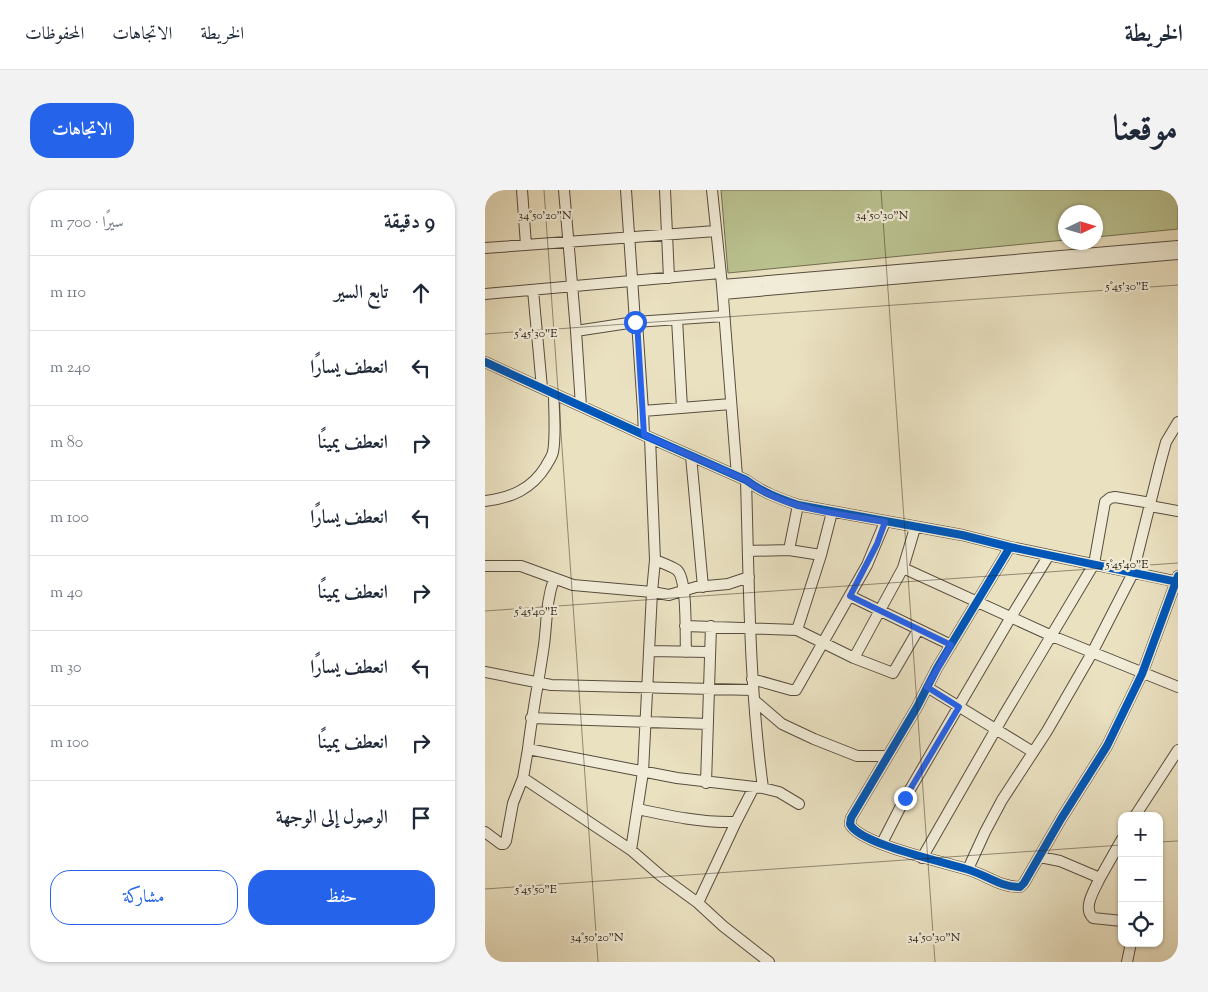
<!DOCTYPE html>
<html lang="ar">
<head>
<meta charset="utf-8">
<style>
  :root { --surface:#fff; --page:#f2f2f3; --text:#1f2937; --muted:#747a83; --line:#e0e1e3; --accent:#2563eb }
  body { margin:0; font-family:"Sorts Mill Goudy",Amiri,serif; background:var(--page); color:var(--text); direction:rtl }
  .controls { position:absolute; right:15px; bottom:15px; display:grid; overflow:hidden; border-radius:10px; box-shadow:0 1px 4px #0004 }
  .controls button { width:45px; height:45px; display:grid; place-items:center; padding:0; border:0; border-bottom:1px solid var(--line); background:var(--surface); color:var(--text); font:25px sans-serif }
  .compass { position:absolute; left:573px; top:15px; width:45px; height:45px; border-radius:50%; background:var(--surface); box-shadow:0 1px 4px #0004; rotate:86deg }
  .stop { position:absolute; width:15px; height:15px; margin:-11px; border:4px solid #2563eb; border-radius:50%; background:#fff }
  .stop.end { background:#2563eb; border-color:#fff; box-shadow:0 1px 5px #0008 }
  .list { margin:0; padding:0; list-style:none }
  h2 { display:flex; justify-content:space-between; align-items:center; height:65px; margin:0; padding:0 20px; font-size:21px }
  h2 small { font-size:16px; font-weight:400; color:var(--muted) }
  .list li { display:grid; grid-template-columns:32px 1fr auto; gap:15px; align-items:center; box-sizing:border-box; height:75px; padding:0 20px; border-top:1px solid var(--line) }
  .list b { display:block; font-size:19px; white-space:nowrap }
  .list em { font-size:16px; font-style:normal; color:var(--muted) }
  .actions { display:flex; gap:10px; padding:15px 20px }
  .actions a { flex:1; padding:11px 0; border:1px solid var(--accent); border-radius:20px; text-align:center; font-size:18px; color:var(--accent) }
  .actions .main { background:var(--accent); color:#fff }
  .icon { flex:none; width:28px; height:28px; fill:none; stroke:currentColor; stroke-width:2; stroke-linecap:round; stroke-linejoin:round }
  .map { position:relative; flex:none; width:693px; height:772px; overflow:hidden; direction:ltr; border-radius:20px }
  header { display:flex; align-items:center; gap:30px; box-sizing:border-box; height:70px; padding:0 25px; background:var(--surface); border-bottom:1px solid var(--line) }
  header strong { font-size:24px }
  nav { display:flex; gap:28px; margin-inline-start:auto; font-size:18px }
  .intro { display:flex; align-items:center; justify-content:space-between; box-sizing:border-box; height:120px; padding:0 30px }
  h1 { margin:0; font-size:35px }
  .button { padding:12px 22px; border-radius:20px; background:var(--accent); color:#fff; font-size:18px; font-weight:700 }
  main { display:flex; gap:30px; padding:0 30px }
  aside { flex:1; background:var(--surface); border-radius:20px; box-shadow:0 1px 4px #0004 }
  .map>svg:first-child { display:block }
  .green { fill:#bac290; stroke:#716f52 }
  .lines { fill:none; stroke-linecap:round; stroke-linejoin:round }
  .minor-casing { stroke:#584d3f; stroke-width:12 }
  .minor { stroke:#f1ecd7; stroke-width:10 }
  .cycleway-casing { stroke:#f1ecd7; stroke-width:11 }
  .cycleway { stroke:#0057b8; stroke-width:8 }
  .route { stroke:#2563eb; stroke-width:6 }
  .ticks { fill:none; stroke:#281c14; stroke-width:1; stroke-opacity:0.45 }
  .ticks-label { font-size:12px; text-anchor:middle; fill:#281c14; stroke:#f1ecd7; stroke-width:4.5; stroke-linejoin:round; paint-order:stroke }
</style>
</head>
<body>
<header>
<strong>الخريطة</strong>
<nav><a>الخريطة</a><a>الاتجاهات</a><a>المحفوظات</a></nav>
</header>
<div class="intro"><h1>موقعنا</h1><a class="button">الاتجاهات</a></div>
<main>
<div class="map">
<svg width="693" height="772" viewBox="0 0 693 772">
  <rect width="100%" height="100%" fill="#eae1c1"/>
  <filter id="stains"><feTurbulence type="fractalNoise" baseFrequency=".004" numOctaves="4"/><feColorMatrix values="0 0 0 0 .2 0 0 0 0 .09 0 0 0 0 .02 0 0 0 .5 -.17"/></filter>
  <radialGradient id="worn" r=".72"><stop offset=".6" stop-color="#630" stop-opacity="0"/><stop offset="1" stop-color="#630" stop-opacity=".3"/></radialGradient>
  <path class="green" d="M236,0H693V39L611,47L610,22H580V50L243,83Z"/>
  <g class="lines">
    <defs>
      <path id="minor" d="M37,0L41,55
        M79,0L91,141
        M141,0L150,132
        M180,0L184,88
        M227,0L237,95L252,286
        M0,58L231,41
        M237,95L693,56
        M48,100L57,198
        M0,104L235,83
        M238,104L693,64
        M192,129L197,218
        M152,132L158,221
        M0,172L159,245L261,290C277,302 293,308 313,315L477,345L525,357L693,392
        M96,216L91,141L150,132L239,126
        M159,245L158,221L246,214
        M206,266L218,397
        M261,290C264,392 264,495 278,598
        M0,311C26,308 47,299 61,276C63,272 67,267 68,262C71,247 69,221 69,204
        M665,316L693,321
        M525,357L452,478L432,517L366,628L365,634C374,654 459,672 481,679C500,684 514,697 535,697L539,693L576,629L622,556L657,484L693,386
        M304,360L313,315
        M263,361L304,360L336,365
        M170,370C177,373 186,376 192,380C203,390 200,446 201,462
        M0,376H36L88,395L167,402L170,370L165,248
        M418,378L567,446L693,497
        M69,389C61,411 62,432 59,455C54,490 47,524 43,559L192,588L278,598L294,602L314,614
        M365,406L466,455
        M200,436L312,440L369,468L408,483L433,440
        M312,440L336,365L347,322
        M164,461L224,462
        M369,468L418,378L430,338
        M0,482L66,495L268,500
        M267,489L306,500H311L382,375L400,332
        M442,497L548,562
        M269,510L297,534L329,549L372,566H403
        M46,528L223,534
        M38,588L146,660L176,686L213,713L251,632L269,597
        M221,593L226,436
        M153,619C185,626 217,633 251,632
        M650,626L693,560
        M0,642L16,654H19L21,651L28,613L38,588L43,559
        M397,653L420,608L526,427L564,365
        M146,660L158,582L167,402L184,405L211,397L243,394L264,387
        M555,667L575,671L615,688L637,649
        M437,668L519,525L609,374L620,312L625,308L630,307L666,313
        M483,679L500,642L517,610L562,541L607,463L648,383L675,274L681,252L693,232
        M615,688C610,699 597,718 608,728L637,731
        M213,713L238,736L284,772
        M642,772L646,753"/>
    </defs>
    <use href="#minor" class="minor-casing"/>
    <use href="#minor" class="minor"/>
    <defs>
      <path id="cycleway" d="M0,172L159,245L261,290C277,302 293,308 313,315L477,345L525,357L693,392
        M525,357L452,478L432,517L366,628L365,634C374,654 459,672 481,679C500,684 514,697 535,697L539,693L576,629L622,556L657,484L693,386"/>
    </defs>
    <use href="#cycleway" class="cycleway-casing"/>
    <use href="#cycleway" class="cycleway"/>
  </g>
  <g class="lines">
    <path class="route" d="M150,132H152L159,245L261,290C299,320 353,323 400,332L392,354L365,406L466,455L442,497L474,517L420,608"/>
  </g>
  <path class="ticks" d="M59,0L113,772M396,0L450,772M0,144L693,95M0,421L693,373M674,652L693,651M0,699L637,655"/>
  <g class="ticks-label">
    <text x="60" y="29">34°50'20"N</text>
    <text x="397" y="29">34°50'30"N</text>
    <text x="642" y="100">5°45'30"E</text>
    <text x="51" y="147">5°45'30"E</text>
    <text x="642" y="378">5°45'40"E</text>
    <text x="51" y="425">5°45'40"E</text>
    <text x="51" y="703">5°45'50"E</text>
    <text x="112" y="751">34°50'20"N</text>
    <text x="449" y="751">34°50'30"N</text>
  </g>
  <rect width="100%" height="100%" filter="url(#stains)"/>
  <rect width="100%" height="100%" fill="url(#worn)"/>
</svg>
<div class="controls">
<button>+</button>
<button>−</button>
<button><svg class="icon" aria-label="locate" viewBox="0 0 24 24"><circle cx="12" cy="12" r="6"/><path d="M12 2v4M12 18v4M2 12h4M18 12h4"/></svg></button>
</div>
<svg class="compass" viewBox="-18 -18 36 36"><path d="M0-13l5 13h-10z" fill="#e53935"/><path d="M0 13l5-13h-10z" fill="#747a83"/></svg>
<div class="stop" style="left:150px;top:132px"></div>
<div class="stop end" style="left:420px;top:608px"></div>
</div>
<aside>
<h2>9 دقيقة<small>سيرًا · 700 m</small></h2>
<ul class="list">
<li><svg class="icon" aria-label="ahead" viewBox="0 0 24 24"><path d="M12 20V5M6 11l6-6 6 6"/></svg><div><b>تابع السير</b></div><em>110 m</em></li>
<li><svg class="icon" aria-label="left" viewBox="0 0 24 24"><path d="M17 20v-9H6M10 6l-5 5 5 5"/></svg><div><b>انعطف يسارًا</b></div><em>240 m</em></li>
<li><svg class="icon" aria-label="right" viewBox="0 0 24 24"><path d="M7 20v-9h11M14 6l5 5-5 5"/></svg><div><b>انعطف يمينًا</b></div><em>80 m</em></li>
<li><svg class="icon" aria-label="left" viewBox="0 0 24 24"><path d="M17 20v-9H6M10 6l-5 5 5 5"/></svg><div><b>انعطف يسارًا</b></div><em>100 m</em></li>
<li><svg class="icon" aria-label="right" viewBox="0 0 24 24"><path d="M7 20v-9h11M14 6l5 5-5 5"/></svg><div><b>انعطف يمينًا</b></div><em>40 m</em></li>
<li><svg class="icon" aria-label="left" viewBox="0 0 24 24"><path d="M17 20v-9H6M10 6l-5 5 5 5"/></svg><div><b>انعطف يسارًا</b></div><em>30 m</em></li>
<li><svg class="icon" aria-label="right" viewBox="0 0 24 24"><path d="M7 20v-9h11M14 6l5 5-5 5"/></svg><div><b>انعطف يمينًا</b></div><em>100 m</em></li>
<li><svg class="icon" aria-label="arrive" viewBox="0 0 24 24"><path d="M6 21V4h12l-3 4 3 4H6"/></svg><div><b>الوصول إلى الوجهة</b></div></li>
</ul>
<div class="actions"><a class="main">حفظ</a><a>مشاركة</a></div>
</aside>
</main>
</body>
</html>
